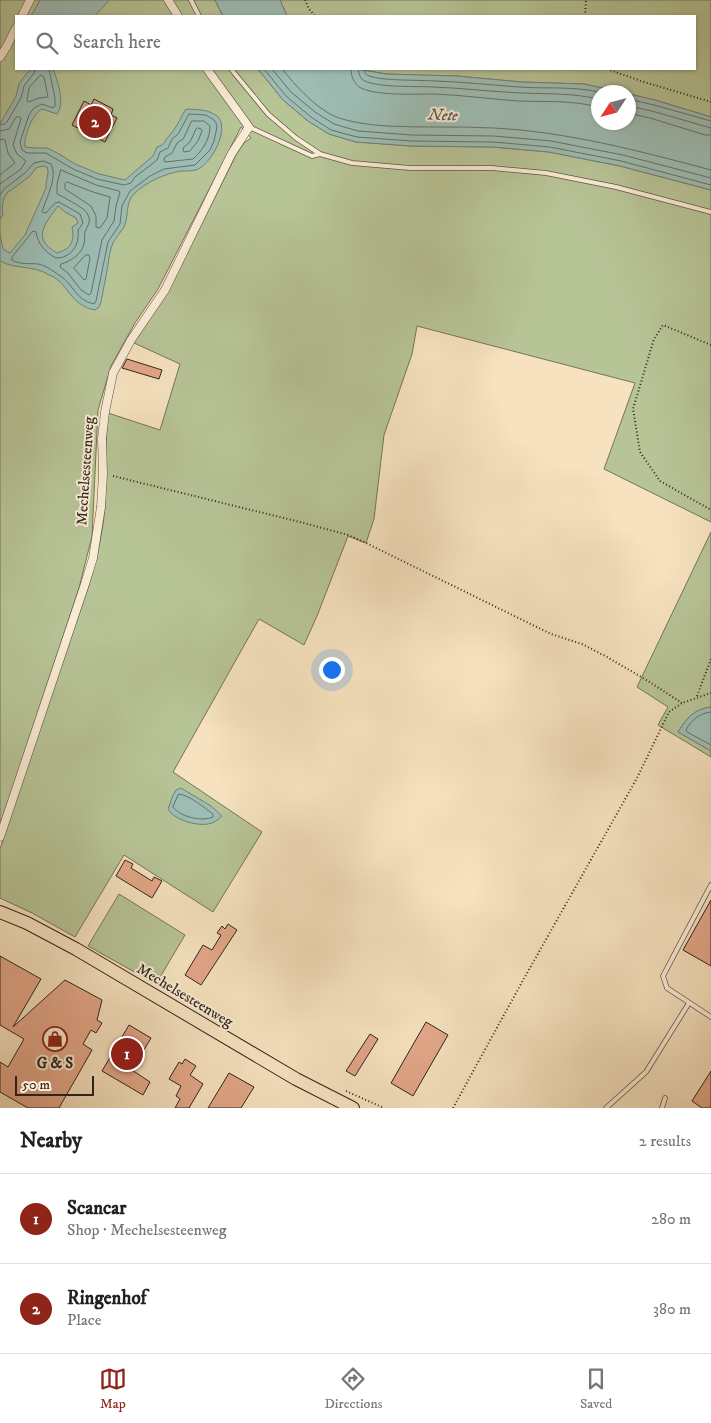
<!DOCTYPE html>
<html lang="en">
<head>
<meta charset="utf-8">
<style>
  :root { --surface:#fff; --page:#f6f6f6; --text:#202124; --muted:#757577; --line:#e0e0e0; --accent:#8f2418 }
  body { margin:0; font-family:"IM FELL DW Pica",serif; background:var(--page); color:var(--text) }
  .compass { position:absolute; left:591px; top:85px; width:45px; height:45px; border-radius:50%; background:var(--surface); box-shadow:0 1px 4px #0004; rotate:234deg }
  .scale { position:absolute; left:15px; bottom:12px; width:79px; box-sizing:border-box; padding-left:5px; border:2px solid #30241f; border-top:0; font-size:14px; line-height:18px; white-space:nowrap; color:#30241f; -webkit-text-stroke:4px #f9ecd5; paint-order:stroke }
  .you { position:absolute; left:331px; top:669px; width:18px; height:18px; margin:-12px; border:4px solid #fff; border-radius:50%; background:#1a73e8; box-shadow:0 0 0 8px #1a73e833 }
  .badge { display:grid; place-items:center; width:32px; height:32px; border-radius:50%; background:var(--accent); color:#fff; font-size:16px; font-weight:700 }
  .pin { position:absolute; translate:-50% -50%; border:2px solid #fff; box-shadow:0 1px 5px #0006 }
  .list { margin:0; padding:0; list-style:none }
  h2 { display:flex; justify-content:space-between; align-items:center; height:65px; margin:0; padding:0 20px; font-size:21px }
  h2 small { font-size:16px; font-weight:400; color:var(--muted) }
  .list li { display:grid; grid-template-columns:32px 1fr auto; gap:15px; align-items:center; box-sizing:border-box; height:90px; padding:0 20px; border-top:1px solid var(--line) }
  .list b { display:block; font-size:19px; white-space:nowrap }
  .list p { margin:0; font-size:16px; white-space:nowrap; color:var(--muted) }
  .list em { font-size:16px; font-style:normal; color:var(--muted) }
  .icon { flex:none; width:28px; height:28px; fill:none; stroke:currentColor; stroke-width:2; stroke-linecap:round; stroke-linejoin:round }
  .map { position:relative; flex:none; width:711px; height:1108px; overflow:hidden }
  .search { position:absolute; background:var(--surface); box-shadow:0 1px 4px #0004; left:15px; right:15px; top:15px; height:55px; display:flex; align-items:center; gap:12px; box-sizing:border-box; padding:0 18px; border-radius:0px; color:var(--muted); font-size:19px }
  .sheet { height:245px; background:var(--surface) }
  nav { display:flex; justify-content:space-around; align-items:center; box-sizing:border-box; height:70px; border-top:1px solid var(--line); background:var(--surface); font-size:14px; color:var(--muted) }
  nav a { display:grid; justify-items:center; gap:2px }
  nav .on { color:var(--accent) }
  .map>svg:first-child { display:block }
  .green { fill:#b7c496; stroke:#74745a }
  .water { fill:#9dbdb4; stroke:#718078; fill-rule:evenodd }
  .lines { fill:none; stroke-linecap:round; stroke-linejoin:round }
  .shore { stroke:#66706a; stroke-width:1 }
  .building { fill:#e3a789; stroke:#30241f }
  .service-casing { stroke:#625447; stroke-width:5.5 }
  .minor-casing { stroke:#625447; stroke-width:9 }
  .primary-casing { stroke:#30241f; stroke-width:14 }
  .path { stroke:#30241f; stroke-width:2; stroke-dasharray:1 2.5; stroke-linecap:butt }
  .service { stroke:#f9ecd5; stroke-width:4 }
  .minor { stroke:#f9ecd5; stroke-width:8 }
  .primary { stroke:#f6e2bf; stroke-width:12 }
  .labels { text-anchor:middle; stroke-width:4; stroke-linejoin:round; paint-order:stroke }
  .street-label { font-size:15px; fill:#30241f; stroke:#f9ecd5 }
  .poi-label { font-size:15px; font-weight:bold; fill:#30241f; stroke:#f9ecd5 }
  .water-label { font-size:16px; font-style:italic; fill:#51524c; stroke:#f9ecd5 }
</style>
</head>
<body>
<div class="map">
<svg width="711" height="1108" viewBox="0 0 711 1108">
  <rect width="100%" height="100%" fill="#f6e2bf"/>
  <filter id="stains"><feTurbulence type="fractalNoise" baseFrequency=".004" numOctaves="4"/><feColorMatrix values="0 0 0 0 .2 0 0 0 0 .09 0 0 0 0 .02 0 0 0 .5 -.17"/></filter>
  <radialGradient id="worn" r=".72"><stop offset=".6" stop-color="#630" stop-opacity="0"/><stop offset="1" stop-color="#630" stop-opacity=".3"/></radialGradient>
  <path class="green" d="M0,0H215L223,16H16V69H258L283,100L308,121L329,134L356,142L411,146L493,147L549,152L620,166L711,190V522L604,469L635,383L417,326L412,354L384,435L374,519L366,543L348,536L317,616L304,645L259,619L173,772L262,832L213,912L124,855L75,937L32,913L0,898V849L89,585C97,559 103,532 105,506C106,475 105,444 108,413L160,430L180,364L134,343L168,292L236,155L244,143L251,138L241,127L158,289L135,323L111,366L98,410L92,536L79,588L0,825Z
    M280,0H711V117L655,100L629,94L628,92H621L584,84L521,82L457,76L386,74L357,69H695V16H287Z
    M711,532V707C694,709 687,718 678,732L711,751V757L658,725L668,707L637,687Z
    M119,894L185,935L156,984L88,946Z"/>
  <path class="water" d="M40,0H109L95,16H31Z
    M215,0H280L287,16H223Z
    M32,69H53C58,81 65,104 57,114L42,109C33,113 23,137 25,147L35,148H47L59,154L75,164L99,174L125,180L153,156L157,147C165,145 164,141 169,136C176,128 180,120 185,110L188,109C198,110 208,109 217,116C231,128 211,165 196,170C192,171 186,171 181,171C164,174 146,182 134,194C125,203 129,216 124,227C121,232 116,237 113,243C110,249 109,258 108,265C106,277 103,290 101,302L99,307L95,310C83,308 74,300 67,290C64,287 62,283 59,281C56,278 52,276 49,275C34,265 17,270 0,261V234L3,249L10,253L25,235L46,188C45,181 50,174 47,167L43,166L36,168L29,177L7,193L4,198L2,208L3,215L0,219V124L16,96L19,84L26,74ZM58,206L65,212L76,218L78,223L72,227C75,241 71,249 57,253C31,238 45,224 58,206Z
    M258,69H357L386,74L457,76L521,82L584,84L621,92H598V122H628L629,94L655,100L711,117V190L620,166L549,152L493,147L411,146L356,142L329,134L308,121L283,100Z
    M711,707V751L678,732C687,718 694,709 711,707Z
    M181,788L211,806L222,816C218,820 214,823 208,824C196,826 174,820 168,809L173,795L176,790Z"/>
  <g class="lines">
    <path class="shore" d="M264,69L286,96L311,117L331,130L357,137L411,141L493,142L550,147L621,161L711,185
      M272,69L291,92L315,112L334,124L358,131L412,135L494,136L551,141L623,155L711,178
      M282,69C296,86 317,110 339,118C355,123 371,125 388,126C423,128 459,126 494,128C568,132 640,151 711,170
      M351,69C351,77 354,84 361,88C377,96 415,94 434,94C462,95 490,99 518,101C546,102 572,100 598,107
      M358,69C359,74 360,79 365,81C380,88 417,86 434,87C463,88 493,92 522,93C548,94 573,93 598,99
      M365,69C365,72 364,73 367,75C376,81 423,80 436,81C464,82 491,85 519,87C546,89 572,86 599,92
      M41,75L44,77L48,97L39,98L28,102L27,100L29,88Z
      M628,99L654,105L711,121
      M628,106L652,111L711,128
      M628,113L650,118L705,135H711
      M192,121H204L210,126C210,139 203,150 193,159L165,162L164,160L165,157L172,153L177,143L183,139Z
      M0,125L4,124L7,122L21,98L24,86L34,73L35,69
      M198,128L201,129L202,131L198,141L190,151L184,152L183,148L190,142L196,129Z
      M0,131L9,129L16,117H20L21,119L13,145L17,154L26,161L21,169L0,184
      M0,139L5,140L8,153L15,163L0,175
      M61,170L96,185L119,191L120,192L116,206L114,221L102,240L91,293L89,295L81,290L68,273L60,267L61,264C71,261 81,255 84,244C85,240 84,235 85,232C88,224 92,222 87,213C84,208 62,196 57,194V184Z
      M67,182L93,192L110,197L107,218L100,228L96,227V216L91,206L65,189V184Z
      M0,195L4,189L25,173L34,163L43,161L51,164C58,178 46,198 42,212L46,213L55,203L59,202L80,214L83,223L78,230C80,245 71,258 56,258C45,252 38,244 36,232L33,231L12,257V260C20,265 29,263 38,264C45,265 53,271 59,275C73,283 75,300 94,304L96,301L108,242L120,224L122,206L130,191L150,176L164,169L195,165L210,150L214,141L217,127L216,123L214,120L206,115L189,114L178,134L172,139L168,148L160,152L157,160L135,177L131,183L124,185L97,179L73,169L46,153H27L22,150L20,142L29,115L34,108L42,104L53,108L55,106V98L49,69
      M86,255H89L90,258L86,279L84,280L74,268Z
      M711,712C700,713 691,720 686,730L687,732L711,745
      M179,794C189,795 205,808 213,814V817C202,822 180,817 173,807Z"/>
  </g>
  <path class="building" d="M94,99L113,109L111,115L117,118L105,142L72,125L84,101L91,105Z
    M127,359L162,370L159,379L122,368Z
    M125,860L133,864L131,868L152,881L154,877L162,881L152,898L116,876Z
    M711,900V966L683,950Z
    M228,924L237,930L201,985L185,975L203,945L212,950L221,935L217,933L222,926L225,929Z
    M0,956L41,979L13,1027L65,980L102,1000L97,1020L102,1023L96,1033L91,1030L83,1044L92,1050L59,1108H28L0,1092V1062L8,1067L24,1039L0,1025Z
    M426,1022L448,1035L413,1096L391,1083Z
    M129,1025L151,1038L132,1070L150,1082L143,1095L102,1071Z
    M370,1034L378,1039L355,1076L346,1071Z
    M185,1059L196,1066L190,1075L203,1084L189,1108H175L180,1099L176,1096L181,1086L169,1079L179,1062L182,1064Z
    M711,1071V1108H702L692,1101Z
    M229,1073L254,1087L241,1108H208Z"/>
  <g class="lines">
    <defs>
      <path id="service" d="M191,0L199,16
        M231,69L268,114L296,138L320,154L352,163L410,168H492L546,173L616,187L711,212
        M249,127L312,156L320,154
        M711,885L663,976L667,988L711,1017
        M606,1108L646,1072L689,1003
        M662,1108L665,1098"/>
      <path id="minor" d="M168,0L178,16
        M22,16L30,0
        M0,57L7,46L16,28
        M0,837L85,584L93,558L101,507L103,474L102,438L105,412L113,373L131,340L165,290L225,167L232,153L249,127L207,69"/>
      <path id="primary" d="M0,912L27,923L76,949L296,1079L353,1108"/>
    </defs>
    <use href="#service" class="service-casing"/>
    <use href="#minor" class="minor-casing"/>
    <use href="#primary" class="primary-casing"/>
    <path class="path" d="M305,0L309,9L315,16
      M585,16L586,0
      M607,69L641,81L711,102
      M711,345L663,325L654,339L633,409L640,452L660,481L711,510
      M113,476L304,523L348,535L366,543L551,634L582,644L607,657L648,681L682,703
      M697,696L711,659
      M346,1091L384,1108
      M453,1108L522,982L637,778L669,712L682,703L711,693"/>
    <use href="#service" class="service"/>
    <use href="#minor" class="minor"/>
    <use href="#primary" class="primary"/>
  </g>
  <defs>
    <symbol id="shop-ring" viewBox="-11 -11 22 22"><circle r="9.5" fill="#f9ecd5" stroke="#8f2418" stroke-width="1.5"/><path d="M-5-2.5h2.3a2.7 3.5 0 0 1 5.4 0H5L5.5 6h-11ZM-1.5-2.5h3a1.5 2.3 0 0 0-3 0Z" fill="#8f2418"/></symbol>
  </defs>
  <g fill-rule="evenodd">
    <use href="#shop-ring" x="41" y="1025" width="28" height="28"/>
  </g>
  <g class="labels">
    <g class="street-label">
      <text transform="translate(85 471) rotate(-86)" y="5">Mechelsesteenweg</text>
      <text transform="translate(185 995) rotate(31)" y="5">Mechelsesteenweg</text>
    </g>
    <g class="poi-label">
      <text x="55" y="1068">G &amp; S</text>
    </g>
    <g class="water-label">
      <text transform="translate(443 114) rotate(2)" y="6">Nete</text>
    </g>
  </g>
  <rect width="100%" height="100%" filter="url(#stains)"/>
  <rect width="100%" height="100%" fill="url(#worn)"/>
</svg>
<svg class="compass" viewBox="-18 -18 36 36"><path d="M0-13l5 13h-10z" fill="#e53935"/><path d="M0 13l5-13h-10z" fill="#757577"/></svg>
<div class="scale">50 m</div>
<div class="you"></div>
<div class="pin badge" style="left:127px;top:1054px">1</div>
<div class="pin badge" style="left:95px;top:122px">2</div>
<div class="search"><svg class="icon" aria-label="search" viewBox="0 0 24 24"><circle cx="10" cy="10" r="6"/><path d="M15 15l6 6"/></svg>Search here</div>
</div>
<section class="sheet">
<h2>Nearby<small>2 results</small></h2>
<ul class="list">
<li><span class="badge">1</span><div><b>Scancar</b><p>Shop · Mechelsesteenweg</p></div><em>280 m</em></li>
<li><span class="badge">2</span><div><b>Ringenhof</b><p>Place</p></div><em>380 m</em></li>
</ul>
</section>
<nav>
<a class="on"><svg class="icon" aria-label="map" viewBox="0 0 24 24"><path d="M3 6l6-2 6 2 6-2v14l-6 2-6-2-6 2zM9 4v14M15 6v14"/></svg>Map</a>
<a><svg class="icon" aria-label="directions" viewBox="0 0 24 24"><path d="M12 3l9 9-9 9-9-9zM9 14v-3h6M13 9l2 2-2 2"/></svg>Directions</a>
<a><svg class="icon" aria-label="saved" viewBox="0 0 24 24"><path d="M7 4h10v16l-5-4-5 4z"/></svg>Saved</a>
</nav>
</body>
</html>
